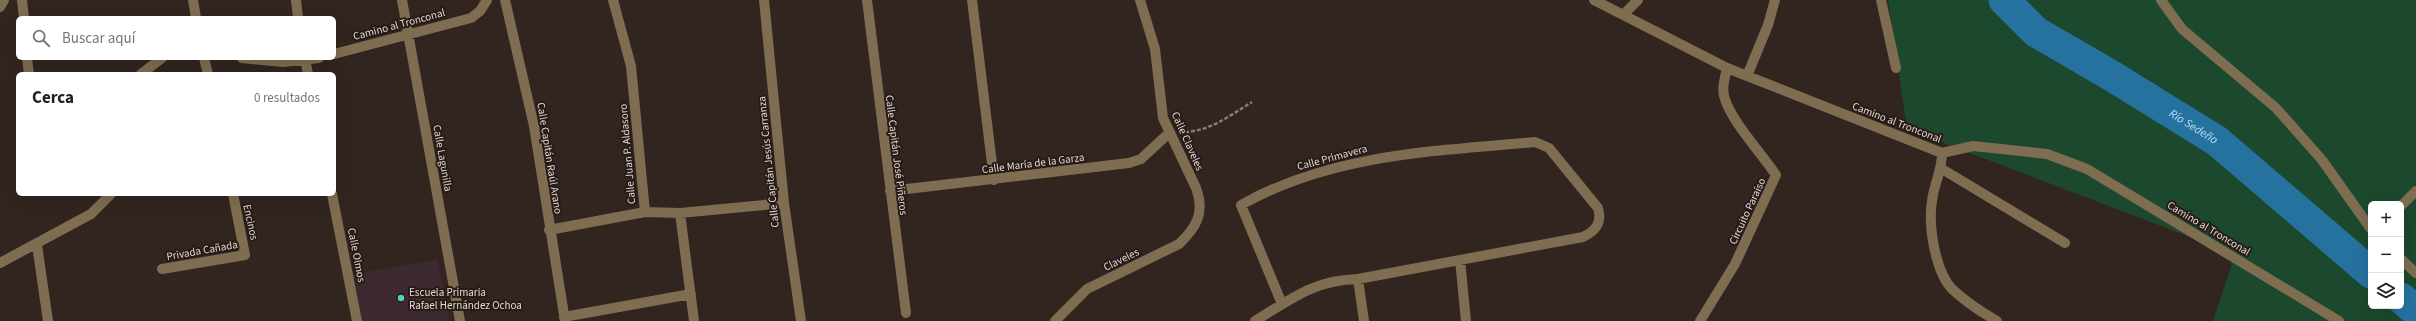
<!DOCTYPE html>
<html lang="es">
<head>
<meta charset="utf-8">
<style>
  :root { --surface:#fff; --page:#f6f6f6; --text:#222; --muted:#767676; --line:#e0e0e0 }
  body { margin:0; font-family:"Source Sans 3",sans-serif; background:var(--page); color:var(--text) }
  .controls { position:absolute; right:12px; bottom:12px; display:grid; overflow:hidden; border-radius:6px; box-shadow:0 4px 16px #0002 }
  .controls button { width:36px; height:36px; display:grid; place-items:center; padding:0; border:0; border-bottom:1px solid var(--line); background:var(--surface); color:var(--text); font:20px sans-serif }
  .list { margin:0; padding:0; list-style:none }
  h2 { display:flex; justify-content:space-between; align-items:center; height:52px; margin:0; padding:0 16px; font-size:17px }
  h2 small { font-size:13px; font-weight:400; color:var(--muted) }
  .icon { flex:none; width:22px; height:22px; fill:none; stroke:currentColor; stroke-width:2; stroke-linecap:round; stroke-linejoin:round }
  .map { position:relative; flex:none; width:2416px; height:321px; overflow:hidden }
  .search { position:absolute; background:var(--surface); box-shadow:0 4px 16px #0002; left:16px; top:16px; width:320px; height:44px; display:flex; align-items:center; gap:10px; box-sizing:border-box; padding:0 14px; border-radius:6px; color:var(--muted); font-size:15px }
  .panel { position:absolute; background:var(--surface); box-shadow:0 4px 16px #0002; left:16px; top:72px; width:320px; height:124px; border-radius:6px }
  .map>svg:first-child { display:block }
  .education { fill:#3d2a30 }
  .green { fill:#1c482d; fill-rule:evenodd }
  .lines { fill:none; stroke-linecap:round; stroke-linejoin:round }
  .river { stroke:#26729f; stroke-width:31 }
  .path { stroke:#877c77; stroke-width:2.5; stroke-dasharray:4 2; stroke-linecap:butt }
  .minor { stroke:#7e6d51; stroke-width:10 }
  .poi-dot { fill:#55cec6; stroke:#281b16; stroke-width:1.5 }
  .labels { text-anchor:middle; stroke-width:4; stroke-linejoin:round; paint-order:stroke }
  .street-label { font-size:11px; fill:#e0d7d3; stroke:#281b16 }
  .poi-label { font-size:11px; fill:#e0d7d3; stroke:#281b16; text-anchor:start }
  .water-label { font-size:12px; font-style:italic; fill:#badef9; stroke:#281b16 }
</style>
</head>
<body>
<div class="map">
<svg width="2416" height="321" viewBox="0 0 2416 321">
  <rect width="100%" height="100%" fill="#322520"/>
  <path class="education" d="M438,260L449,321H362L354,274Z"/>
  <path class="green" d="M1888,0H2416V321H2213L2231,267L2232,253L1907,129ZM2371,204H2401V306H2371Z"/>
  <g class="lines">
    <g class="river">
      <path id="s1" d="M2004,0L2036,32L2112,76L2217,141L2371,273"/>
      <path d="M2401,298L2416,311"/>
    </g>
    <path class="path" d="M1185,132C1210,131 1231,115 1252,102"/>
    <path class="minor" d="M22,0L24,18
      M193,0L196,18
      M296,0L298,18
      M402,0L460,321
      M505,0L534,126L565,321
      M613,0L631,66L645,212
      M764,0L784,203L801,321
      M867,0L906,313
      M972,0L994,180
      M1594,0L1727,68L1942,153L1973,146L2047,154L2087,169L2339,321
      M1881,0L1896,68
      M2161,0L2182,29L2276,108L2322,160L2371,229
      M0,7L4,0
      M1623,15L1638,0
      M334,54L471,18L480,11L487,0
      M27,58L29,74
      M204,58L208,74
      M242,58L283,62L319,58
      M305,58L308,74
      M141,74L162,58
      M1747,76L1768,25L1775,0
      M1942,153C1942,172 1934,183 1932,201C1928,225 1935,271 1952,289C1966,302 1981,312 1997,321
      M1942,169L2065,243
      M890,191L1129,163L1141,159L1169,133
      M332,194L357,321
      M2401,206L2416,191
      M680,213L694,321
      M549,230L645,212L680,213L784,203
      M37,245L48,321
      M2401,259L2416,273
      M1460,260L1466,321
      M0,263L91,214L111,194
      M162,269L245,255L233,194
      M1358,279L1364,321
      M564,317L691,294
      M1055,321L1087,289L1179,244C1197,227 1205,212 1196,188L1163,118L1155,49L1140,0
      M1255,321C1291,299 1314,280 1358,279L1583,237C1597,230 1602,222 1598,208L1549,148L1535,142C1435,151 1331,154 1241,205L1282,304
      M1700,321L1735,264L1776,175C1762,154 1732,122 1725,99C1721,89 1725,78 1727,68"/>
  </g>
  <circle class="poi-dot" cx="401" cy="298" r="4"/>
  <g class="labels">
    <g class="street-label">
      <text transform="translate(399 24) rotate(-15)" y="4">Camino al Tronconal</text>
      <text transform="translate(1897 122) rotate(21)" y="4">Camino al Tronconal</text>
      <text transform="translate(1188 141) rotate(66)" y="4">Calle Claveles</text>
      <text transform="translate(627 154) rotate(-95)" y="4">Calle Juan P. Aldasoro</text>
      <text transform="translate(897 155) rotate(83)" y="4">Calle Capitán José Piñeros</text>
      <text transform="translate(1332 157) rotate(-15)" y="4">Calle Primavera</text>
      <text transform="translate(443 158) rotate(80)" y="4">Calle Lagunilla</text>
      <text transform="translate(550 158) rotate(81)" y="4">Calle Capitán Raúl Arano</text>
      <text transform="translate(768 162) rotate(-96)" y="4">Calle Capitán Jesús Carranza</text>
      <text transform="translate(1033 163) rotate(-7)" y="4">Calle María de la Garza</text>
      <text transform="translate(1747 211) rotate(-65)" y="4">Circuito Paraíso</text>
      <text transform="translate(251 222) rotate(78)" y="4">Encinos</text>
      <text transform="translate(2209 228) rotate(31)" y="4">Camino al Tronconal</text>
      <text transform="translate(202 250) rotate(-10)" y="4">Privada Cañada</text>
      <text transform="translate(357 255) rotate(79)" y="4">Calle Olmos</text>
      <text transform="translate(1121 259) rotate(-26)" y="4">Claveles</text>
    </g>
    <g class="poi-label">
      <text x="409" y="296">Escuela Primaria<tspan x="409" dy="13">Rafael Hernández Ochoa</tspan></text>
    </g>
    <g class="water-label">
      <text dy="4" stroke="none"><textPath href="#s1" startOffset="229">Río Sedeño</textPath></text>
    </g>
  </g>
</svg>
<div class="controls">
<button>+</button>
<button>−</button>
<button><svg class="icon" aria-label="layers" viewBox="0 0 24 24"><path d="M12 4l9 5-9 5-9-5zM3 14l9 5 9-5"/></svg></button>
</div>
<div class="search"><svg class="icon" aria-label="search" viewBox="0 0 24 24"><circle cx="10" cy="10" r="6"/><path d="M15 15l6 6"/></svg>Buscar aquí</div>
<section class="panel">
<h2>Cerca<small>0 resultados</small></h2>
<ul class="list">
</ul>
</section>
</div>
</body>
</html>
